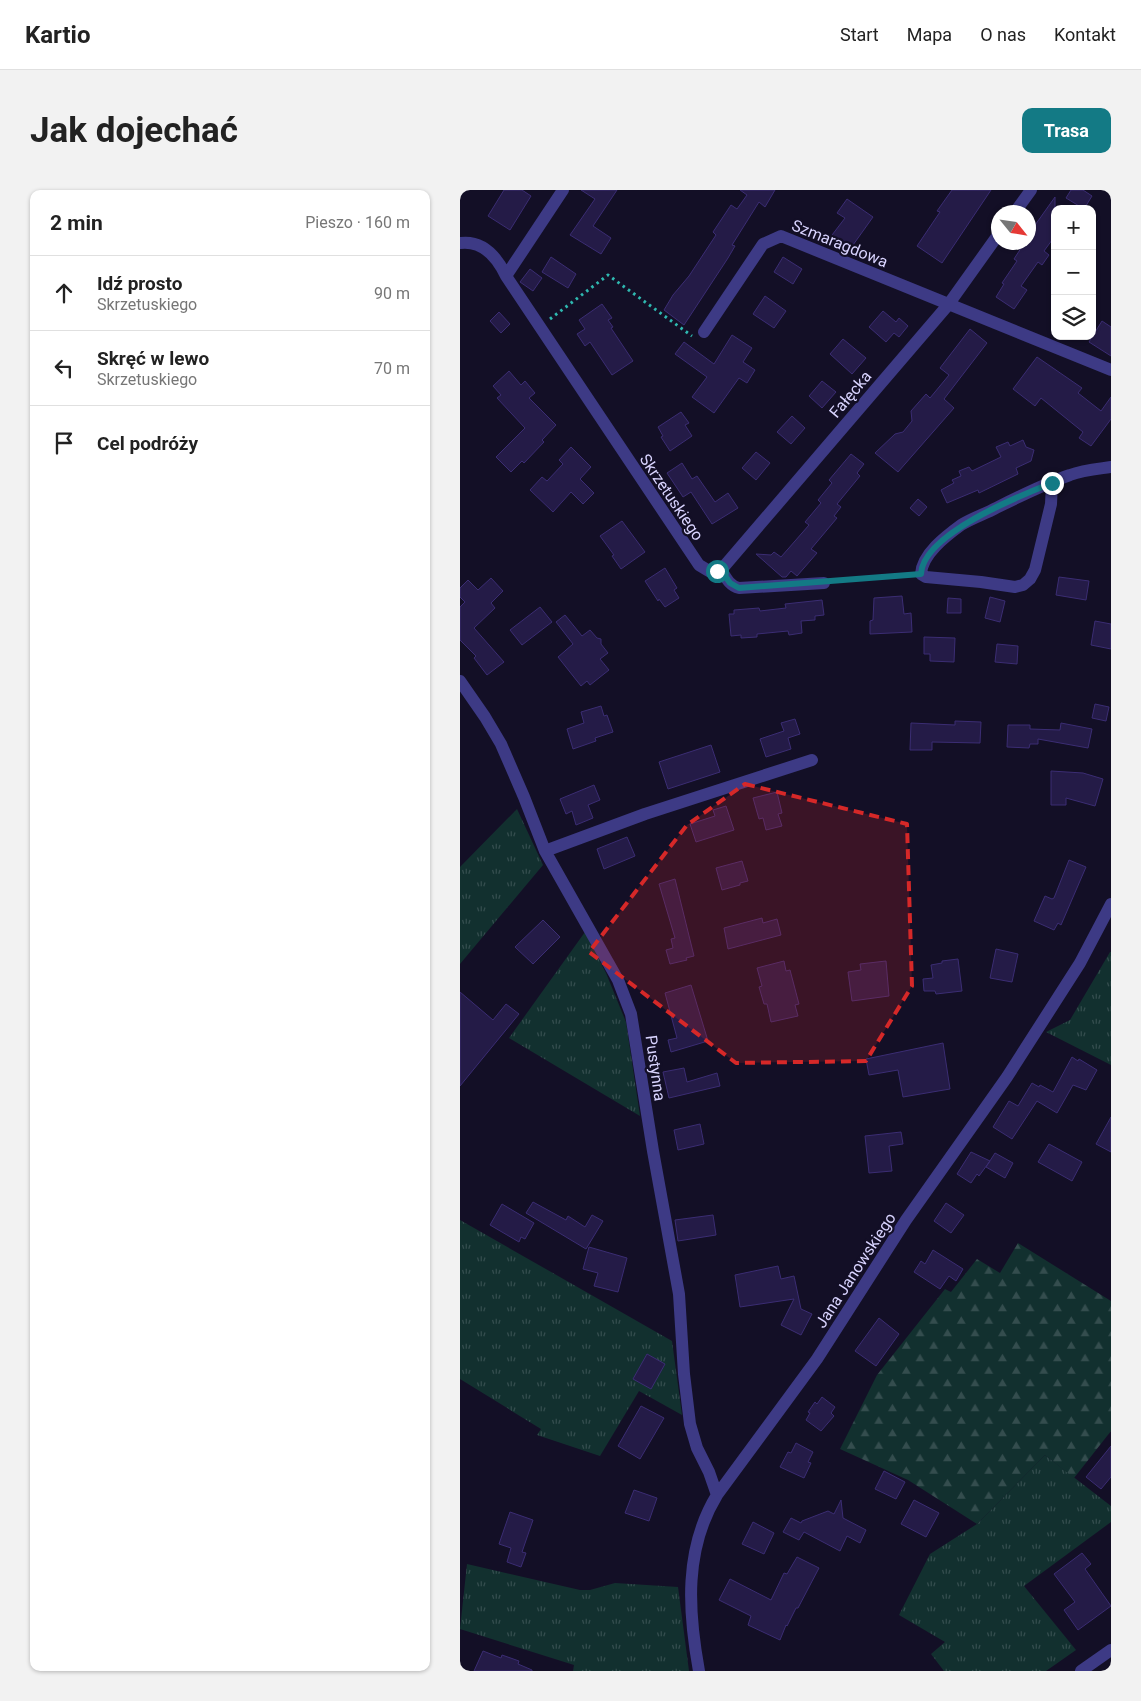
<!DOCTYPE html>
<html lang="pl">
<head>
<meta charset="utf-8">
<style>
  :root { --surface:#fff; --page:#f2f2f2; --text:#222; --muted:#767676; --line:#e0e0e0; --accent:#137a85 }
  body { margin:0; font-family:Roboto,sans-serif; background:var(--page); color:var(--text) }
  .controls { position:absolute; right:15px; top:15px; display:grid; overflow:hidden; border-radius:10px; box-shadow:0 1px 4px #0004 }
  .controls button { width:45px; height:45px; display:grid; place-items:center; padding:0; border:0; border-bottom:1px solid var(--line); background:var(--surface); color:var(--text); font:25px sans-serif }
  .compass { position:absolute; left:531px; top:15px; width:45px; height:45px; border-radius:50%; background:var(--surface); box-shadow:0 1px 4px #0004; rotate:120deg }
  .stop { position:absolute; width:15px; height:15px; margin:-11px; border:4px solid #137a85; border-radius:50%; background:#fff }
  .stop.end { background:#137a85; border-color:#fff; box-shadow:0 1px 5px #0008 }
  .list { margin:0; padding:0; list-style:none }
  h2 { display:flex; justify-content:space-between; align-items:center; height:65px; margin:0; padding:0 20px; font-size:21px }
  h2 small { font-size:16px; font-weight:400; color:var(--muted) }
  .list li { display:grid; grid-template-columns:32px 1fr auto; gap:15px; align-items:center; box-sizing:border-box; height:75px; padding:0 20px; border-top:1px solid var(--line) }
  .list b { display:block; font-size:19px; white-space:nowrap }
  .list p { margin:0; font-size:16px; white-space:nowrap; color:var(--muted) }
  .list em { font-size:16px; font-style:normal; color:var(--muted) }
  .icon { flex:none; width:28px; height:28px; fill:none; stroke:currentColor; stroke-width:2; stroke-linecap:round; stroke-linejoin:round }
  .map { position:relative; flex:none; width:651px; height:1481px; overflow:hidden; border-radius:10px }
  header { display:flex; align-items:center; gap:30px; box-sizing:border-box; height:70px; padding:0 25px; background:var(--surface); border-bottom:1px solid var(--line) }
  header strong { font-size:24px }
  nav { display:flex; gap:28px; margin-inline-start:auto; font-size:18px }
  .intro { display:flex; align-items:center; justify-content:space-between; box-sizing:border-box; height:120px; padding:0 30px }
  h1 { margin:0; font-size:35px }
  .button { padding:12px 22px; border-radius:10px; background:var(--accent); color:#fff; font-size:18px; font-weight:700 }
  main { display:flex; gap:30px; padding:0 30px }
  aside { flex:1; background:var(--surface); border-radius:10px; box-shadow:0 1px 4px #0004 }
  .map>svg:first-child { display:block }
  .grass { fill:url(#grass-tufts) }
  .forest { fill:url(#forest-firs) }
  .building { fill:#241b47; stroke:#3b2d73 }
  .lines { fill:none; stroke-linecap:round; stroke-linejoin:round }
  .path { stroke:#2fb8b0; stroke-width:3; stroke-dasharray:2.5 4; stroke-linecap:butt }
  .minor { stroke:#3d3a85; stroke-width:12 }
  .route { stroke:#137a85; stroke-width:6 }
  .marked { fill:#d62828; fill-opacity:0.2; stroke:#d62828; stroke-width:4; stroke-dasharray:10 6; stroke-linejoin:round }
  .labels { text-anchor:middle; stroke-width:4.5; stroke-linejoin:round; paint-order:stroke }
  .street-label { font-size:16px; fill:#d9d4ff; stroke:#130f26 }
</style>
</head>
<body>
<header>
<strong>Kartio</strong>
<nav><a>Start</a><a>Mapa</a><a>O nas</a><a>Kontakt</a></nav>
</header>
<div class="intro"><h1>Jak dojechać</h1><a class="button">Trasa</a></div>
<main>
<aside>
<h2>2 min<small>Pieszo · 160 m</small></h2>
<ul class="list">
<li><svg class="icon" aria-label="ahead" viewBox="0 0 24 24"><path d="M12 20V5M6 11l6-6 6 6"/></svg><div><b>Idź prosto</b><p>Skrzetuskiego</p></div><em>90 m</em></li>
<li><svg class="icon" aria-label="left" viewBox="0 0 24 24"><path d="M17 20v-9H6M10 6l-5 5 5 5"/></svg><div><b>Skręć w lewo</b><p>Skrzetuskiego</p></div><em>70 m</em></li>
<li><svg class="icon" aria-label="arrive" viewBox="0 0 24 24"><path d="M6 21V4h12l-3 4 3 4H6"/></svg><div><b>Cel podróży</b></div></li>
</ul>
</aside>
<div class="map">
<svg width="651" height="1481" viewBox="0 0 651 1481">
  <defs>
    <pattern id="grass-tufts" width="24" height="20" patternUnits="userSpaceOnUse" patternTransform="scale(1.25)"><rect width="24" height="20" fill="#12302f"/><path d="M3 7l-1-3M5 7V3M7 7l1-3M15 17l-1-3M17 17v-4M19 17l1-3" fill="none" stroke="#344d4e"/></pattern>
    <pattern id="forest-firs" width="22" height="20" patternUnits="userSpaceOnUse" patternTransform="scale(1.25)"><rect width="22" height="20" fill="#12302f"/><path d="M5 1l3.5 6h-7zM16 11l3.5 6h-7z" fill="#344d4e"/></pattern>
  </defs>
  <rect width="100%" height="100%" fill="#130f26"/>
  <path class="grass" d="M57,619L83,675L0,774V677Z
    M125,742L146,783L166,832L180,926L49,848Z
    M650,762H651V875L586,842L610,830Z
    M0,1030L212,1151L222,1225L179,1201L140,1266L77,1245L81,1239L0,1189Z
    M585,1265L651,1316V1332L564,1396L616,1460L586,1481H484L471,1464L485,1452L439,1425L470,1364L517,1334Z
    M7,1374L120,1400H130L155,1393L218,1397L229,1481H113L114,1475L0,1439Z"/>
  <path class="forest" d="M558,1053L651,1111V1241L614,1288L585,1265L517,1334L448,1290L380,1259L417,1185L485,1099L491,1102L517,1069L540,1083Z"/>
  <path class="building" d="M44,0H62L71,6L50,40L28,26Z
    M121,0H157L133,36L151,48L141,64L110,45L135,9Z
    M280,0H315L305,17L299,12L272,55L275,56L268,68L224,135L204,120L213,105L229,86L256,45L253,42L271,15L277,19L287,5Z
    M492,0H531L482,73L457,56L480,22L477,21Z
    M611,0H623L632,6L624,19L606,8Z
    M595,7V46L584,61L589,65L582,75L578,72L561,96L567,100L554,119L536,107L544,94L542,93L557,71L554,69L565,52H568V45Z
    M387,9L413,27L388,62L369,49L385,28L377,23Z
    M91,67L116,84L108,98L82,82Z
    M323,67L342,79L333,94L314,82Z
    M70,79L82,88L73,101L60,92Z
    M305,106L326,121L314,138L293,124Z
    M142,114L152,128L148,130L153,137L151,138L173,171L152,185L130,152L125,156L117,144L125,139L119,130Z
    M423,121L436,132L439,128L448,136L439,147L434,143L426,152L409,137Z
    M39,122L50,134L41,143L30,131Z
    M642,131L651,137V166L629,152Z
    M510,139L527,153L484,209L494,218L438,282L415,263L435,244L443,242L452,231L451,221L466,204L470,208L489,185L480,178Z
    M272,145L292,158L283,172L295,180L287,193L279,188L254,223L232,207L247,187L215,164L224,152L254,174Z
    M383,149L406,168L392,184L370,164Z
    M577,167L622,198L618,203L641,221L651,207V229L631,256L619,248L623,242L581,208L575,216L553,199Z
    M49,181L61,195L65,191L75,203L69,208L96,235L82,250L84,252L64,273L62,271L51,282L36,267L65,238L37,208L41,205L33,196Z
    M362,191L376,202L362,218L349,206Z
    M221,222L229,233L225,235L232,246L210,261L201,247L203,246L198,237Z
    M332,226L345,238L331,254L317,242Z
    M563,250L566,257L574,260L571,271L556,278L558,284L519,303L518,300L487,313L481,300L494,293L492,290L501,286L499,281L509,277L512,281L541,267L536,257L548,252L550,256Z
    M111,257L131,277L120,289L134,303L123,314L111,302L93,322L70,300L82,287L87,291L103,274L99,270Z
    M296,262L310,273L296,290L282,278Z
    M391,264L404,274L397,283L400,286L377,314L381,317L374,326L377,328L351,359L357,363L337,386L331,381L326,387H322L296,364L311,365L314,362L321,367L349,335L345,332L361,313L358,310L372,293L369,290Z
    M222,273L232,289L237,286L255,312L268,303L278,318L252,334L231,302L223,307L207,283Z
    M458,309L467,317L459,326L450,318Z
    M162,331L185,362L161,379L152,366L154,365L140,346Z
    M205,378L217,398L214,400L219,408L205,417L199,409L198,411L185,391Z
    M599,387L629,391L626,410L596,405Z
    M31,388L43,401L31,413L35,418L14,438L44,472L27,485L14,468L16,466L0,450V417L5,412L0,407V398L8,390L18,400Z
    M442,406L444,424L451,423L452,442L410,444V431L413,430L414,408Z
    M530,407L545,411L540,432L525,428Z
    M488,408L501,409V423H487Z
    M362,410L364,425L355,426V430L341,431L342,443L329,445L328,441L297,444V447L281,448V445L271,446L269,424H274V420L299,418L300,421L326,418L325,414Z
    M80,417L92,432L62,455L50,440Z
    M105,425L122,446L130,440L137,448L141,449V454L148,463L140,469L149,480L130,495L127,491L121,496L98,467L113,454L96,432Z
    M635,431L651,434V459L631,455Z
    M464,447L495,448L494,472L470,471V464H464Z
    M537,454L558,456L557,474L535,472Z
    M635,514L649,517L646,531L632,528Z
    M141,516L144,526L147,525L153,542L135,548L136,551L113,559L107,539L124,533L121,522Z
    M335,529L340,544L328,548L331,559L306,567L300,549L324,541L321,533Z
    M495,531L521,532L520,553L472,552V560H450L451,533L495,535Z
    M601,533L632,539L628,558L578,549V554H570L569,558L547,557L548,535H570V539L600,540Z
    M251,555L260,582L208,599L199,572Z
    M591,581L623,583L643,589L635,616L606,608V615H591Z
    M134,595L140,610L128,615L133,628L116,635L112,621L106,624L100,609Z
    M317,602L322,623L318,624L322,636L306,640L303,628L299,629L293,608Z
    M266,616L274,640L236,652L230,634L255,626L253,620Z
    M167,647L175,666L144,679L137,659Z
    M609,670L626,677L601,735L598,733L594,740L574,731L585,706L592,709L594,708Z
    M282,671L288,691L280,693V695L262,700L256,678Z
    M215,689L234,766L226,768L227,770L210,774L206,760L213,758L211,749L215,748L199,694Z
    M302,728L303,733L317,729L321,745L268,759L264,738Z
    M83,730L100,747L73,774L55,757Z
    M536,759L558,764L552,792L530,788Z
    M498,769L502,801L476,804L475,801H464L463,789L473,788L471,775L482,773V771Z
    M324,771L326,781L330,780L339,814L335,815L338,826L311,832L307,814H304L299,797L302,796L297,778Z
    M426,771L429,806L392,811L388,782L401,780L400,774Z
    M231,795L248,851L211,862L208,850L217,848L205,803Z
    M0,802L33,830L46,814L59,824L0,896Z
    M483,853L490,899L443,907L438,880L409,885L406,869Z
    M612,867L618,871L619,869L637,880L626,900L613,895L597,923L577,911L552,949L533,937L549,911L558,916L572,893L579,897L580,895L593,902Z
    M224,878L227,892L257,883L260,896L209,908L203,882Z
    M651,927V962L636,954Z
    M240,934L244,954L218,960L214,940Z
    M441,942L443,954L429,956L432,981L409,983L405,946Z
    M589,954L622,972L612,991L578,972Z
    M511,962L530,971L519,986L517,984L511,993L497,984Z
    M535,963L553,973L545,988L526,977Z
    M73,1012L106,1030L108,1026L125,1037L132,1025L143,1031L126,1059L66,1023Z
    M486,1013L504,1025L491,1043L474,1031Z
    M42,1014L74,1033L65,1049L61,1047L59,1052L30,1035Z
    M253,1025L256,1045L218,1051L215,1030Z
    M129,1057L167,1068L158,1102L134,1096L138,1083L123,1079Z
    M473,1060L503,1079L496,1091L489,1086L480,1099L454,1082L461,1071L465,1074Z
    M318,1076L321,1089L334,1086L341,1119L352,1124L341,1145L321,1135L334,1109L280,1117L275,1085Z
    M419,1128L439,1144L416,1176L395,1161Z
    M187,1164L205,1174L191,1199L173,1189Z
    M362,1207L375,1217L371,1223L374,1226L361,1241L346,1230L350,1223L348,1222L355,1212L357,1214Z
    M181,1216L204,1228L180,1269L158,1256Z
    M336,1253L353,1262L348,1272L351,1273L344,1288L320,1277L328,1262L331,1263Z
    M651,1256V1287L641,1299L626,1287Z
    M424,1281L445,1292L436,1309L415,1299Z
    M174,1300L197,1308L189,1331L165,1323Z
    M381,1310L383,1328L406,1340L400,1353L387,1346L380,1361L344,1342L339,1350L323,1342L331,1328L341,1333L342,1331L368,1321L374,1324Z
    M454,1310L479,1323L466,1347L441,1334Z
    M50,1322L73,1330L62,1362L66,1363L61,1377L47,1372L51,1358L39,1354Z
    M293,1332L314,1343L304,1364L282,1354Z
    M622,1363L631,1374L625,1379L651,1416L618,1440L604,1420L615,1412L594,1384Z
    M337,1367L359,1378L338,1418H336L327,1436L326,1435L320,1450L288,1435L291,1426L259,1410L270,1389L311,1410L324,1383L327,1384Z
    M23,1461L41,1468L42,1465L59,1471L58,1474L72,1480V1481H14Z"/>
  <g class="lines">
    <path class="path" d="M90,129L148,85L232,146
      M377,391L448,385"/>
    <path class="minor" d="M555,22L571,0
      M0,53C23,50 37,67 46,86L103,0
      M46,86L239,375L249,381L261,380C266,388 270,396 279,398L364,393
      M244,142L303,54L321,46L651,180
      M592,293L591,314L575,380L570,389L563,395L555,397L521,392L466,387L461,384C462,364 486,346 501,335C512,328 525,324 536,318C560,306 584,294 610,285C623,280 637,279 651,277
      M261,380L488,115L538,45
      M0,491L25,527L41,554L64,607L85,661L158,790L171,824L193,961L219,1104L224,1184L230,1234L237,1258L249,1282L257,1305
      M85,661L185,624L352,570
      M239,1481C228,1421 224,1359 257,1305L357,1169L446,1030L547,887L620,773L651,714
      M621,1481L651,1460"/>
  </g>
  <g class="lines">
    <path class="route" d="M257,381L261,380L270,393L279,398L461,384C463,344 559,306 592,293"/>
  </g>
  <path class="marked" d="M285,594L447,634L452,796L406,871L276,873L129,762L227,635Z"/>
  <g class="labels">
    <g class="street-label">
      <text transform="translate(380 53) rotate(22)" y="6">Szmaragdowa</text>
      <text transform="translate(390 204) rotate(-50)" y="6">Fałęcka</text>
      <text transform="translate(212 307) rotate(56)" y="6">Skrzetuskiego</text>
      <text transform="translate(196 878) rotate(82)" y="6">Pustynna</text>
      <text transform="translate(395 1080) rotate(-57)" y="6">Jana Janowskiego</text>
    </g>
  </g>
</svg>
<div class="controls">
<button>+</button>
<button>−</button>
<button><svg class="icon" aria-label="layers" viewBox="0 0 24 24"><path d="M12 4l9 5-9 5-9-5zM3 14l9 5 9-5"/></svg></button>
</div>
<svg class="compass" viewBox="-18 -18 36 36"><path d="M0-13l5 13h-10z" fill="#e53935"/><path d="M0 13l5-13h-10z" fill="#767676"/></svg>
<div class="stop" style="left:257px;top:381px"></div>
<div class="stop end" style="left:592px;top:293px"></div>
</div>
</main>
</body>
</html>
